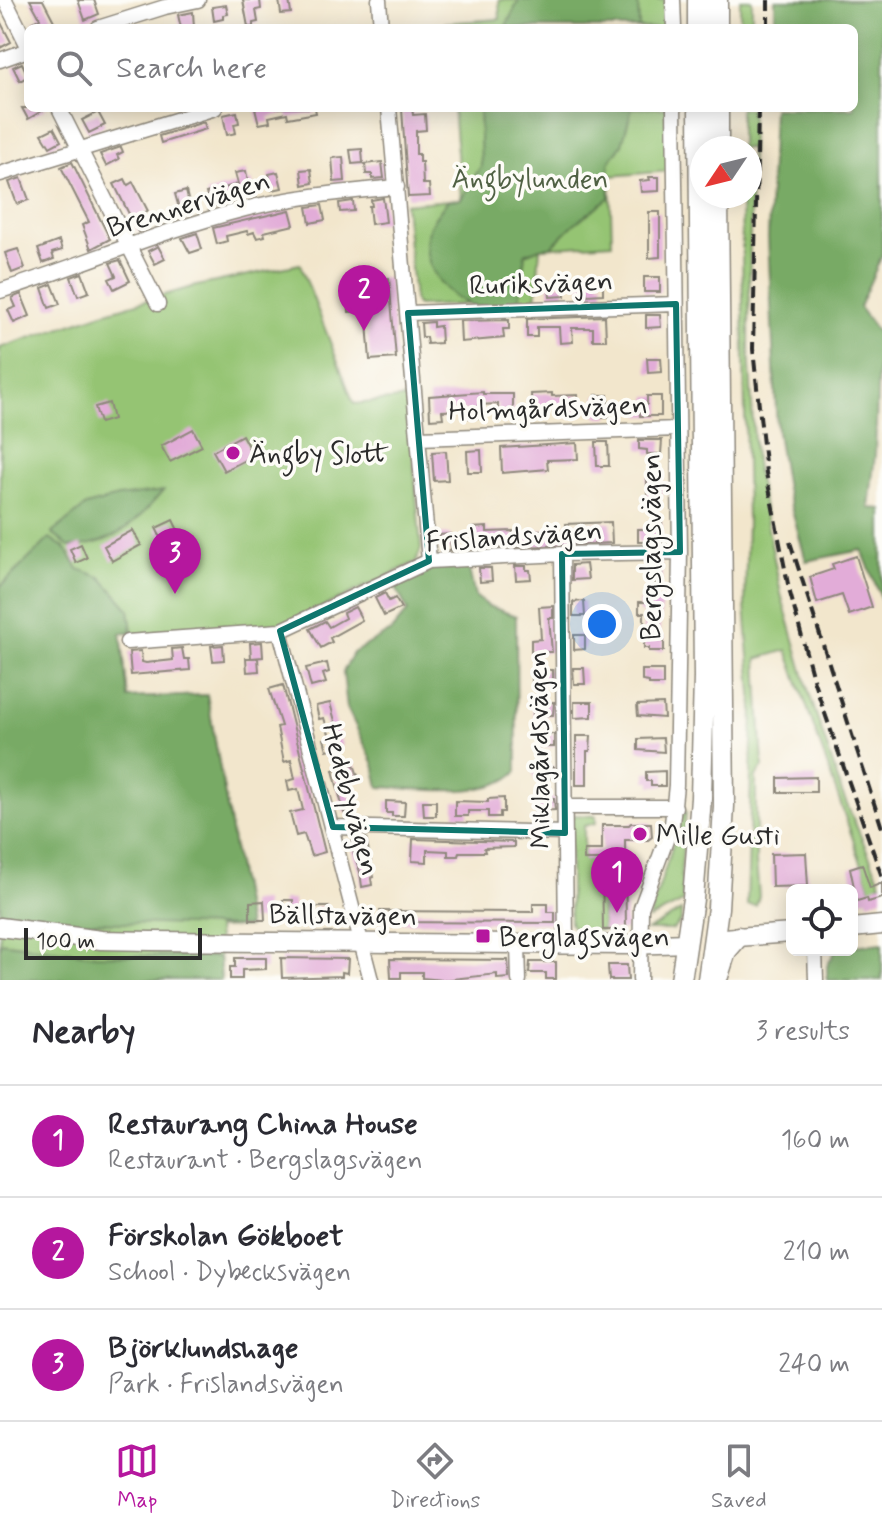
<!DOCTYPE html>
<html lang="en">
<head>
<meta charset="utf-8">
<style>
  :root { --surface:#fff; --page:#f7f7f7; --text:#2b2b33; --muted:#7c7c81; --line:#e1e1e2; --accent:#b5179e }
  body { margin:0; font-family:Mynerve,sans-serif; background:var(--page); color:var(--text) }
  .controls { position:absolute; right:24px; bottom:24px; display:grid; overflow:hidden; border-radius:12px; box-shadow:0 4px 20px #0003 }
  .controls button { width:72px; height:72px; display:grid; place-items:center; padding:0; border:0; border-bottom:2px solid var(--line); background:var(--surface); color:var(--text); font:40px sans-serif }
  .compass { position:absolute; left:690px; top:136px; width:72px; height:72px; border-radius:50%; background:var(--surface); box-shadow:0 4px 20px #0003; rotate:235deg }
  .scale { position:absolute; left:24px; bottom:20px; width:178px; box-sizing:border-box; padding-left:8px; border:4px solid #2b2b2b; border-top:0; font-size:22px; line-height:28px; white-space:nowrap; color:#2b2b2b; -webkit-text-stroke:6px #fdfcf7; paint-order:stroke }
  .you { position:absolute; left:602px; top:624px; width:28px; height:28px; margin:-20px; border:6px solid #fff; border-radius:50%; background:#1a73e8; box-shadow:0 0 0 12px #1a73e833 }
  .badge { display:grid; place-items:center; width:52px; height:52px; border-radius:50%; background:var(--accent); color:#fff; font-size:26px; font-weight:700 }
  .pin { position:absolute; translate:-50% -66px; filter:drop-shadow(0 2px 4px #0008) }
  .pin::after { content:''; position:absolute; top:42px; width:28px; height:24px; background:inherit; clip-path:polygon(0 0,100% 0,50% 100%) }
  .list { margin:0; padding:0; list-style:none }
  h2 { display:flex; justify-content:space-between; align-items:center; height:104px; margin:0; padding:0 32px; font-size:34px }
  h2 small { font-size:26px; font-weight:400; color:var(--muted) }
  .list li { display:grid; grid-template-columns:52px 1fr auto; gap:24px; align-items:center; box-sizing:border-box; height:112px; padding:0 32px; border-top:2px solid var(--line) }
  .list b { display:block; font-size:30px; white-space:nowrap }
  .list p { margin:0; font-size:26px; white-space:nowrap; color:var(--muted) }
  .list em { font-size:26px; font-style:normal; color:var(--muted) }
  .icon { flex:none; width:44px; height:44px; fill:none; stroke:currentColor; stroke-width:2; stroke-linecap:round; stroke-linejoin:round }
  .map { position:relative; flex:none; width:882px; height:980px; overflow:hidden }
  .search { position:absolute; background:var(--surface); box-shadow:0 4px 20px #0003; left:24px; right:24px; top:24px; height:88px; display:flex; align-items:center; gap:20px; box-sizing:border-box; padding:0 28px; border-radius:12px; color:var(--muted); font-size:30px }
  .sheet { height:440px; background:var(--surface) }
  nav { display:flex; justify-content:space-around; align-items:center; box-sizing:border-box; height:112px; border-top:2px solid var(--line); background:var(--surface); font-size:22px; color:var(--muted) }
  nav a { display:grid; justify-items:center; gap:4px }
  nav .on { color:var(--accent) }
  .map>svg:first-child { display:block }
  .green { fill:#95c473; stroke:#60784f; stroke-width:2 }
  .forest { fill:#78aa65; stroke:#526a48; stroke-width:2 }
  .building { fill:#e2acd8 }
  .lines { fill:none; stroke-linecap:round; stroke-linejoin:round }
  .minor-casing { stroke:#8e887c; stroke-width:17 }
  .tertiary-casing { stroke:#8e887c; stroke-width:21 }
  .secondary-casing { stroke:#8e887c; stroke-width:23 }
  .minor { stroke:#fff; stroke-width:14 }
  .tertiary { stroke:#fff; stroke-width:18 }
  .secondary { stroke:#fff; stroke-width:20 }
  .rail { stroke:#2b2b2b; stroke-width:4; stroke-dasharray:12 6; stroke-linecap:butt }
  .marked { fill:none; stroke:#0f766e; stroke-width:6; stroke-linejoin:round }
  .poi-dot { fill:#b5179e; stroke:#fdfcf7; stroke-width:3 }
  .labels { text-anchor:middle; stroke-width:7; stroke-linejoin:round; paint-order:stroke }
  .park-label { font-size:28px; fill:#506144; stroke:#fdfcf7 }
  .street-label { font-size:28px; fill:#2b2b2b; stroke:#fdfcf7 }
  .poi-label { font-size:28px; fill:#2b2b2b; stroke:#fdfcf7; text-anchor:start }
</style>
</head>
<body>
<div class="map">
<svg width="882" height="980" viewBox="0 0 882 980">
  <rect width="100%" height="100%" fill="#fdfcf7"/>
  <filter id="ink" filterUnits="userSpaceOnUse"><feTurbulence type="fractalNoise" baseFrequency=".0125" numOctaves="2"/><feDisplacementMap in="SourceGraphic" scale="16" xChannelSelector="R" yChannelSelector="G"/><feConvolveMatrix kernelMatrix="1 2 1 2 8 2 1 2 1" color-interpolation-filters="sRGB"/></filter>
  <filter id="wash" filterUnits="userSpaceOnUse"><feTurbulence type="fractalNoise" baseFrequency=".006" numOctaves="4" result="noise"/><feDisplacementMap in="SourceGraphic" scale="32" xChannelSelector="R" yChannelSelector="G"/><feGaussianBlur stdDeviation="1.8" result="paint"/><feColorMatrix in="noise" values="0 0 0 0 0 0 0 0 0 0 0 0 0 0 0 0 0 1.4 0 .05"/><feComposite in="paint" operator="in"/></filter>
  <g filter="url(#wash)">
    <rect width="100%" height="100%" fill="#f2e6cc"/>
    <path class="green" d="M499,0H667L668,28H446L445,23L500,19Z
      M740,0H752V28H740Z
      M453,108H669L670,171L610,176L612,243L540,248L536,302L417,306L414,301L405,204L461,199Z
      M740,108H751L749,347L755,463L781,594L810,696L842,793L881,883L871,891L787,650L757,659L763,767L756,776V862L759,896L756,906L747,905L753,707L745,606L747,520L741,196H750V148H740Z
      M300,264L354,404L408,398L421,549L416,562L279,628L147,635L121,633L128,698L207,695L248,927L217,928L221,980H0V348L103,313L192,287Z
      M686,812L681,871L683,902L649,919L683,813Z
      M573,815L596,816V823L584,826V860H597L601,877L603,930L577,931L570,924V820Z
      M681,911V921L672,930H648Z"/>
    <path class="forest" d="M519,0H638L639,28H505Z
      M775,0H882V255L859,307L879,334L875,455L869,508L882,509V601L862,550L806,561L786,489L777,432L768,238L773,108H854V28H775Z
      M479,108H632L622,144L609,163L610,197L574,224L551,247L540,248L525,254L519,303C506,304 481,310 468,304C440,291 417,258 430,226C434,217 442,209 448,200L461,199L481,166Z
      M163,491C134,524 116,545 69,547L52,533L86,506L118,497Z
      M50,538L66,549L78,569L101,577L129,609L132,631L121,633L128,698L207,695L248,927L59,921L0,912V587Z
      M468,565L475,596L488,606L516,616L517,772C487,800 418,788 379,787L374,764L347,708L343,672L353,653L391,631L408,611L394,584L431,568Z
      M0,942L96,955L219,957L221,980H0Z
      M882,943V980H827V966L836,950H852V946Z"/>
    <g id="blocks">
      <path class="building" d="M30,0H43L56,25L36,28L33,22L40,18Z
        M78,0H94L99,14L85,20Z
        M243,0H260L261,9L256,10L258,22L253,23V27H248Z
        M279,0H289L291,13L281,14Z
        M226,5L228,14L223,15V19L214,21L212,7Z
        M193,12L194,28H181L178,15Z
        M0,21L11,42L0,48Z
        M22,63L28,76L20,81L13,67Z
        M22,108H47L28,119Z
        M255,108H315L316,113L288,118L287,113L269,117L270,122L259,124Z
        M412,108L413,115L425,114L426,130L416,131V154H419V162H422L423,184H429L430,196L408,197L402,109Z
        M98,112L105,125L89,133L82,120Z
        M237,112L239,123L234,124L236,133L227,135L223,115Z
        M204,122L206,129L161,143L159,136Z
        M54,128L61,141L50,147L42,134Z
        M121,147L123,152L117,155L119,159L106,166L100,154Z
        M362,149L363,163L352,164L350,150Z
        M343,157L345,181L334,182L332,158Z
        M72,162L110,239L91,249L82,225L89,222L61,167Z
        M382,162L384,178L372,179V174H366L365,164Z
        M311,169L313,183L303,185L301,170Z
        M246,171L248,182L252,181L255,195L210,207L206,193L238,184L235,173Z
        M278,172L282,188L272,190L269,174Z
        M649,177H659V191L641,192L640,181L650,180Z
        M21,178L29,200L17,204L9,182Z
        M125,179L128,185L133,182L148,211L143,213L149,226L138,232L114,184Z
        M186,191L191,212L181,215L175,194Z
        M383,198L386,222L371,224L369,206H372L371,200Z
        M353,201L354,211L340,212L339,203Z
        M322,205L325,220L310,223L307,207Z
        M290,210L294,225L264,232L265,236L257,238L254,232L248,234L247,231L226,236L227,241L217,244L213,228Z
        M649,212H660V257L649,258Z
        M197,233L202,249L190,253L182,238Z
        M59,241L62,250L52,253L54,259L43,263L38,249Z
        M158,246L165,259L155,264L148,251Z
        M18,249L25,268L12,273L5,253Z
        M120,260L130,281L114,289L109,279L116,276L110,263Z
        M82,273L89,292L78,296L71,277Z
        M599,275V283L603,282V294L587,295L586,289L581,290L580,276Z
        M644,277H660V292H644Z
        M389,278L396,358L370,360L366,311L349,312L347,288L363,286V280Z
        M52,284L60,304L49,308L42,288Z
        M564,284L565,296L550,297L549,285Z
        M21,294L30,316L14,323L8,310L16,307L12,298Z
        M646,315H660L661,327L646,328Z
        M605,316L606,340H593V328H572L573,342L560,343L559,327H537V337H527V319Z
        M509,320V329H503L504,338L461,342L460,321Z
        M433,322V327L440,326L441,343L427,344L426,337H422L421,323Z
        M647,358H661L662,372L648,373Z
        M483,392V394H513V418H498V404L478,405V418H466V410L442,411L443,418L430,419L429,396Z
        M552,393V396L578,395L579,417H565L564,407L546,408V417L532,418L531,394Z
        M596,395H608L609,417H596Z
        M647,396H661V416H640V405H647Z
        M109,403L113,419L100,423L95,407Z
        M193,429L202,446L170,462L161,446Z
        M242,435L253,456L224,471L213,451Z
        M639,440H662L661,454H647V450L639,449Z
        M596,442H608L609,466H597Z
        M577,443L578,459L547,460L548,469L502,473L501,448Z
        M481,450L482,472H468L467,451Z
        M446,451L448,480L434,481L432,452Z
        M647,477H662V498H647Z
        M173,520L190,555L173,563L156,528Z
        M611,522L612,543L473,549L472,528L487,527V532L513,531V535L535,534V530H544L545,534L567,533L566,524Z
        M648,522H662V542H638V529H648Z
        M133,530L141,545L112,561L104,546Z
        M450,534L451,550H440L439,535Z
        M81,544L87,558L76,563L70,549Z
        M856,556L872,607L849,615L842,595L817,603L810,577L834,569L832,564Z
        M661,563L662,582L649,583L647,564Z
        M586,564L588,579L572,580V565Z
        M515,566H526V570H530L531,579L516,580Z
        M479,568H491L492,581L480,582Z
        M385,593L389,601L395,598L401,608L384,616L375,598Z
        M584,601L585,616H573V602Z
        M639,602H662L659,636H664V651H649V648H644V613H639Z
        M553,606V618H549L552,652H531V640L541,639L539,607Z
        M355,607L362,620L330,638L332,642L321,648L310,629L325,621L329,627L345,618L343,613Z
        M574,635H585V649L574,650Z
        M262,642L263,657L251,658L250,643Z
        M223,645L224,660L213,661L211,646Z
        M182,648L184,659H189L190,670L131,675L129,652L141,651L142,662L146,663L173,660L172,649Z
        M246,658H258L259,671L247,672Z
        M327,663L329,672L323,674L326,683L311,687L306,668Z
        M573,668H584L585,684H574Z
        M532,670H553V683H532Z
        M642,670H663V685H649V682L642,681Z
        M283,685L325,852L311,856L304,834L296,836L290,813L303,810L298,789L289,791L287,781L295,779L291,760L284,762L277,727L281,726L269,689Z
        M554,702L553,715H533V703Z
        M574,702H592V717L574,718Z
        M330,703L342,746L327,750L324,739L330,737L324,718L319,719L316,706Z
        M663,704L664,718L638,716L637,705Z
        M540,734H554V747H540Z
        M576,736H591L590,751H587V785H576Z
        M663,738L664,752L638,750V739Z
        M354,764L358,776L345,780L350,798L354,797L358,809L344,813L333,770Z
        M533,767H554V778L534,779Z
        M665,771V786H651V781H646V772Z
        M816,777V792H778V778Z
        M504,798V812H500V817H488V811H468V816H455V801L488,802V799Z
        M554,798L555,810L534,811L533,799Z
        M386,801L405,802L404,816H392V813H386Z
        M423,801H436V816H424Z
        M631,823H651L652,837L648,840H625L626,930H603L602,860H584V850H602V825H629Z
        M366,838L374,877L371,878L372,885L362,887L360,872L350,842Z
        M413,839L514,842V847L484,848L485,852H459L458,856H448V851L427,850V862L412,861Z
        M806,853L808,886L772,887L771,854Z
        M862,864L870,888L882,883V898L868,902L867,898L854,902L849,888L854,887L850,868Z
        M283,900H293V910L315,911V907H329L328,921L282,922Z
        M264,901L265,920H250V902Z
        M533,904H548V912H555V923L381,922L380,911L533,912Z
        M235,958H266V969L242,970V979H230V967H235Z
        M281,958L348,959L347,973L342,972V976L282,978Z
        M390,959L508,960L509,978L497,979V974L443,980L422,978V972H401V978H391Z
        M530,962H556V979H546V973H529Z
        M608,965H627L628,980H609Z"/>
    </g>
  </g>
  <g filter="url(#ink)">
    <use href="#blocks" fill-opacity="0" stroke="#8e887c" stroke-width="2"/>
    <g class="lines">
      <defs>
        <path id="minor" d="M5,0L28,46
          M379,0L381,28
          M673,0L674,28
          M98,28L165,7L198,0
          M0,60L28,50
          M59,108L158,304
          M389,108L429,561
          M0,174L215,108
          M0,291C82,265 162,230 245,209C295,196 346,192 397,187
          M408,313L676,304
          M419,438L678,429
          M562,554L566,945
          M280,631L371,980
          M127,642L280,631L429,561L562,554L680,552
          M565,807H675
          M333,827L565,833
          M518,945L519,980
          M815,950L816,980
          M640,980L641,908L672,824L676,785L680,552L674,108"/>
        <path id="tertiary" d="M0,927L101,940L151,941L629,945L687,943
          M852,928L882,925
          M723,938L792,933"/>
        <path id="secondary" d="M698,0V28
          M717,0V28
          M718,108V148
          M718,976L726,951L738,937
          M681,980L693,899L701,798L704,677L699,108
          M708,980L718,908L724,806L718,196"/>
      </defs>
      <use href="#minor" class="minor-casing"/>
      <use href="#tertiary" class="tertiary-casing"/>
      <use href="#secondary" class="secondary-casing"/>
      <use href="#minor" class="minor"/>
      <use href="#tertiary" class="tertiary"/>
      <use href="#secondary" class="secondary"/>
      <path class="rail" d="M768,28V0
        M758,108L753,349L766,473L789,589L814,682L882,877
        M790,542L882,828"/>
    </g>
  </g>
  <path class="marked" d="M676,304L680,552L562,554L565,833L333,827L280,631L429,561L408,313Z"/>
  <g class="poi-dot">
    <circle cx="233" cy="453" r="8"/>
    <circle cx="640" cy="834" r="8"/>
    <rect x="475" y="928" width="16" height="16" rx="4"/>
  </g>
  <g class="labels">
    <g class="park-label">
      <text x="530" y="188">Ängbylunden</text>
    </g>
    <g class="street-label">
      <text transform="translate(188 203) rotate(-17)" y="10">Brennervägen</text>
      <text transform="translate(541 282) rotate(-2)" y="10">Ruriksvägen</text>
      <text transform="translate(548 407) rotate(-2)" y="10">Holmgårdsvägen</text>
      <text transform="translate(514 535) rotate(-4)" y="10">Frislandsvägen</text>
      <text transform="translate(650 547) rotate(-90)" y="10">Bergslagsvägen</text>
      <text transform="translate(538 750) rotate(-91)" y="10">Miklagårdsvägen</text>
      <text transform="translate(352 799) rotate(75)" y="10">Hedebyvägen</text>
      <text transform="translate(343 914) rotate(1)" y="10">Bällstavägen</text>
    </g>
    <g class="poi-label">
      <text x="249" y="463">Ängby Slott</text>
      <text x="656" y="844">Mille Gusti</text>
      <text x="499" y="946">Berglagsvägen</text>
    </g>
  </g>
</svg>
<div class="controls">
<button><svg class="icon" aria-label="locate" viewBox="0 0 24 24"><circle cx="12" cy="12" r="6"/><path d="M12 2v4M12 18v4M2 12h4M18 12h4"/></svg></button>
</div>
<svg class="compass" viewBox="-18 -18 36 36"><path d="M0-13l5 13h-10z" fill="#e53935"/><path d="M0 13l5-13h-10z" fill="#7c7c81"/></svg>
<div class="scale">100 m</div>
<div class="you"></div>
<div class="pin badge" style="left:617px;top:913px">1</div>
<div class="pin badge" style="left:364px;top:331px">2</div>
<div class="pin badge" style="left:175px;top:594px">3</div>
<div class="search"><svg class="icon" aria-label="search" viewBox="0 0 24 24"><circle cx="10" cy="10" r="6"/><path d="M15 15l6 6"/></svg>Search here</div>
</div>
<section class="sheet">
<h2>Nearby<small>3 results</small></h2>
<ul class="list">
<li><span class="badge">1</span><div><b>Restaurang China House</b><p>Restaurant · Bergslagsvägen</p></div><em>160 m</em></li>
<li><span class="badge">2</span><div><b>Förskolan Gökboet</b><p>School · Dybecksvägen</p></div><em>210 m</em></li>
<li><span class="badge">3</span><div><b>Björklundshage</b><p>Park · Frislandsvägen</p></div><em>240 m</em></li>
</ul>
</section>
<nav>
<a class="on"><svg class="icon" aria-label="map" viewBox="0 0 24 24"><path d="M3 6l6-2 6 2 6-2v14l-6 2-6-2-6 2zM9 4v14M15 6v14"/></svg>Map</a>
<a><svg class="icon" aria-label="directions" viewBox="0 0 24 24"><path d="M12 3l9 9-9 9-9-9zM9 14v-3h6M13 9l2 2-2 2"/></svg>Directions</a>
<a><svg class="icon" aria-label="saved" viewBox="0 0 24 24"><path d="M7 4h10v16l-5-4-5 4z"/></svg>Saved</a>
</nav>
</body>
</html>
